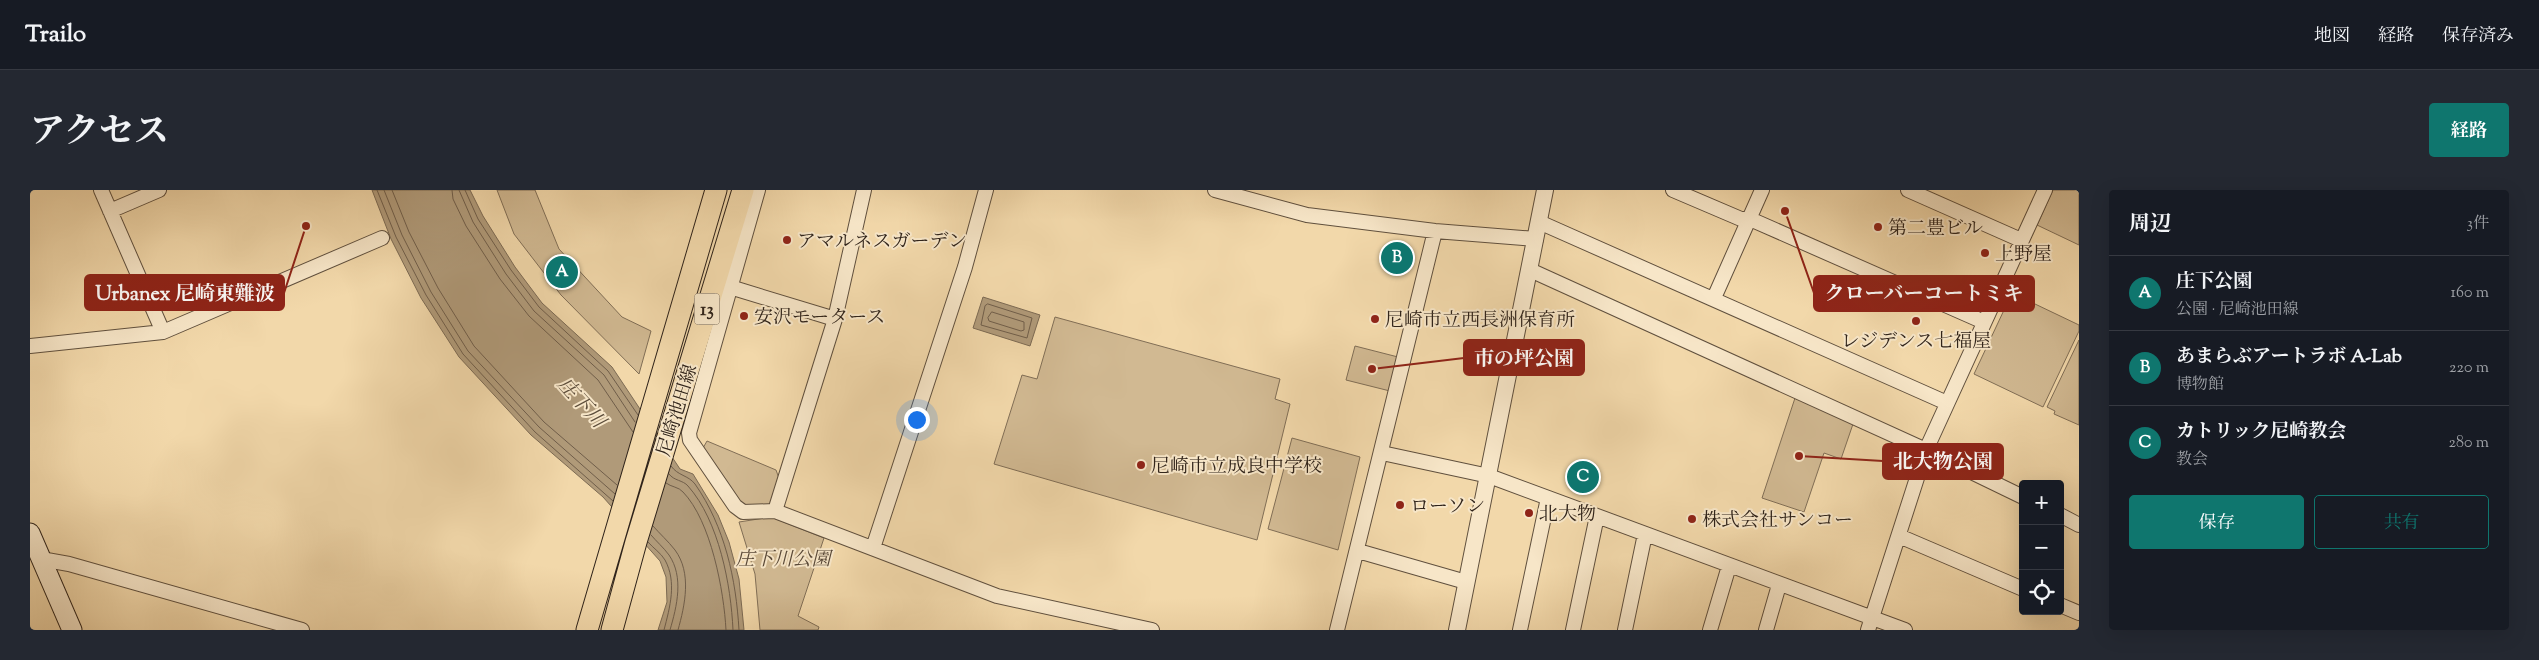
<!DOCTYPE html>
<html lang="ja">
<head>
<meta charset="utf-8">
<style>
  :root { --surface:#171b24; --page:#242831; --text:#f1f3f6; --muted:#9ea1a6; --line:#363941; --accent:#0f766e }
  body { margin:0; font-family:"Sorts Mill Goudy","Noto Serif JP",serif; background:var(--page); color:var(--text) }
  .controls { position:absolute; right:15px; bottom:15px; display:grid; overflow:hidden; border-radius:5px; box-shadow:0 5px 20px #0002 }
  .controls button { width:45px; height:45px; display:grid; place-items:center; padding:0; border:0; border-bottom:1px solid var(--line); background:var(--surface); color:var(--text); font:25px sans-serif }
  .you { position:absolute; left:886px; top:229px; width:18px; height:18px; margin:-12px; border:4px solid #fff; border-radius:50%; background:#1a73e8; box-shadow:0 0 0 8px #1a73e833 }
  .badge { display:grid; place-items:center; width:32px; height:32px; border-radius:50%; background:var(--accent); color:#fff; font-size:16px; font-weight:700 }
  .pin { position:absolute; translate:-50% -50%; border:2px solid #fff; box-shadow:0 1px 5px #0006 }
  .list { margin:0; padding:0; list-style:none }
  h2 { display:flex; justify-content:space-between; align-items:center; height:65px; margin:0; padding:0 20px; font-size:21px }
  h2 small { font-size:16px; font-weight:400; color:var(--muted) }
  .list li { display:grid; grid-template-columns:32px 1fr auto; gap:15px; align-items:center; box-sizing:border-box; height:75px; padding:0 20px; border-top:1px solid var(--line) }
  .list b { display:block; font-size:19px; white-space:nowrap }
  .list p { margin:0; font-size:16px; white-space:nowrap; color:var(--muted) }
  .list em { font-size:16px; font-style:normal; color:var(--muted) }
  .actions { display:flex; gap:10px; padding:15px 20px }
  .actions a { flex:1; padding:11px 0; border:1px solid var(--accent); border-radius:5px; text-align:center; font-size:18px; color:var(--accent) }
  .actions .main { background:var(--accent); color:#fff }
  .icon { flex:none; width:28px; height:28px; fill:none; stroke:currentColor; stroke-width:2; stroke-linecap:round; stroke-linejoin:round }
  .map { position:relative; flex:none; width:2049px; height:440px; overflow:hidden; border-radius:5px }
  header { display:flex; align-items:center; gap:30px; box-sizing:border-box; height:70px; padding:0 25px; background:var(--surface); border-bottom:1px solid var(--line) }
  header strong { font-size:24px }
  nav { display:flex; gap:28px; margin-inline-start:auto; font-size:18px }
  .intro { display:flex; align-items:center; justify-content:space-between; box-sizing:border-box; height:120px; padding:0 30px }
  h1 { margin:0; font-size:35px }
  .button { padding:12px 22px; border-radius:5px; background:var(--accent); color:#fff; font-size:18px; font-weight:700 }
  main { display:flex; gap:30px; padding:0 30px }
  aside { flex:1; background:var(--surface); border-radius:5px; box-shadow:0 5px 20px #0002 }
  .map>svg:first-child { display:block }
  .green { fill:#d1b992; stroke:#806e56 }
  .water { fill:#b09a79; stroke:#7c6a53 }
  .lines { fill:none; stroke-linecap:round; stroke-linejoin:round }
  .shore { stroke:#705e4a; stroke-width:1 }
  .minor-casing { stroke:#60503e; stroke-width:16 }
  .tertiary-casing { stroke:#60503e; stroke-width:18 }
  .secondary-casing { stroke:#2f231a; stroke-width:21 }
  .primary-casing { stroke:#2f231a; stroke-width:23 }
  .minor { stroke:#f7e6c8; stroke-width:14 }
  .tertiary { stroke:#f7e6c8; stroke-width:16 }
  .secondary { stroke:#f7e6c8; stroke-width:19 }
  .primary { stroke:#f2d8aa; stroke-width:21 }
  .poi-dot { fill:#8f2418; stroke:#f7e6c8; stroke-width:2 }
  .labels { text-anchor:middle; stroke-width:4; stroke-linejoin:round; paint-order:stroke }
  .shield { fill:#f7e6c8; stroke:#6b5e4e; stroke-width:1 }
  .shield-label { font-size:18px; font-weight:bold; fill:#2f231a }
  .poi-label { font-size:19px; fill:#2f231a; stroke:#f7e6c8; text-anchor:start }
  .street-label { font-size:19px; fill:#2f231a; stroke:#f7e6c8 }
  .park-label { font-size:19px; font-style:italic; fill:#584838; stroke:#f7e6c8 }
  .water-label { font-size:20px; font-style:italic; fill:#5c4d3b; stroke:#f7e6c8 }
  .leader { fill:none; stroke:#8f2418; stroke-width:2 }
  .callout-dot { fill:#8f2418; stroke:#f7e6c8; stroke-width:2 }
  .callout { fill:#8f2418; stroke:#8f2418; stroke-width:2 }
  .callout-label { font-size:20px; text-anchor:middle; font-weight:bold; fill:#fff }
</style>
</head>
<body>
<header>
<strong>Trailo</strong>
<nav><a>地図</a><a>経路</a><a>保存済み</a></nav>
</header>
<div class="intro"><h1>アクセス</h1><a class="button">経路</a></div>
<main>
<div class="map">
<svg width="2049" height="440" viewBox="0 0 2049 440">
  <rect width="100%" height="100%" fill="#f2d8aa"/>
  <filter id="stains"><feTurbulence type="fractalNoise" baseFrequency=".004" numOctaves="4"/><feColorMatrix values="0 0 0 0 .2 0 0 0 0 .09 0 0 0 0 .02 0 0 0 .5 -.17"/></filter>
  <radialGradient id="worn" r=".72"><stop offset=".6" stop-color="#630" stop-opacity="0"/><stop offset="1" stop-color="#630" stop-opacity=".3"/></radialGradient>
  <path class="green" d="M467,0H505L529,59L592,127L621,141L609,184L531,105L484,44Z
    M2023,0H2049V55L2007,35Z
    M1982,103L2049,135V141L2013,217L1944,184Z
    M1025,127L1250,189L1245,209L1260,214L1227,350L964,274L992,185L1007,189Z
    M2049,150V235L2024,224L2025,221L2017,217Z
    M1325,156L1368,167L1360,201L1316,190Z
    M1765,208L1823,234L1811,269L1794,263L1774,322L1732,308Z
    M1262,248L1330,267L1308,360L1238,339Z
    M677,251L746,280L750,291L742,315H716L709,311L673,258Z
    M741,327L794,348L768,426L789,437L788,440H730L725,384L709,332Z"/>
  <path class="water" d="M342,0H440L453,26L485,77L512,113L582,177L650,279L663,284L688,325L699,352L709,389L714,440H628L637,412L636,387L630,371L573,307L501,245L429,167L391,108L361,49Z
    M953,107L1010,125L1000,156L943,138Z"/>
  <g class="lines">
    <path class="shore" d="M347,0L366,47L396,105L433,164L505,242L583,311
      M354,0L372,45L401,102L438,161L509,237L585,304
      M362,0L379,42L408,98L444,156L514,232L587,295
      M422,0L423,9L436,36L470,89L499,126L568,190L603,242
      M429,0L443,32L476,84L504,121L574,185L605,232
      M435,0L448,29L481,80L509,117L578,181L608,225
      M958,114L1002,128L997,148L951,135L955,116Z
      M962,122L994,132V140L991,141L959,131L958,128Z
      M641,276C648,286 658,285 665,294C695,337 706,389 709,440
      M639,284C644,291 653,290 658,296C689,331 701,395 703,440
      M636,293C641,297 649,297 653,302C681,331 694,401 696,440
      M623,336C630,344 638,351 645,360C662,383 655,415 648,440
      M621,345C626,351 634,358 639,365C654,387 647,416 640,440
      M618,352C623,358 631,363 635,370C647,392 640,417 634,440"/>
    <defs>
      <path id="minor" d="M71,0L133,142
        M728,0L659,243L660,250L705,316L713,322L745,321L967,406L1122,440
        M1185,0L1277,25L1405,41L1506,49
        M1643,0L1711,29H1720L1954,132
        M1878,0L1991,50
        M80,21L129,0
        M1509,32L1917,213
        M1500,80L1896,260L1993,307
        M700,97L805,129
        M1684,108L1732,0
        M0,156L133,142L352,48
        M1352,263L1459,286L1875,440
        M745,321L805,129L834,0
        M2030,325L2049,335
        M1869,346L1993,399
        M843,358L935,77L956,0
        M1328,361L1436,392
        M11,369L39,374L272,440
        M2030,415L2049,423
        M1307,440L1405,41
        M1490,440L1518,308
        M1543,440L1567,326
        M1595,440L1615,344
        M1680,440L1699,376
        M1736,440L1749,395
        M1838,440L1896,260L2015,0"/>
      <path id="tertiary" d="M1427,440L1515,0"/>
      <path id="secondary" d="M0,343L42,440"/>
      <path id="primary" d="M557,440L686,0
        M582,440L606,352L713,0"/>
    </defs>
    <use href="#minor" class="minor-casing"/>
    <use href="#tertiary" class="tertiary-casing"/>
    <use href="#secondary" class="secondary-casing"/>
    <use href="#primary" class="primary-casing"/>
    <use href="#minor" class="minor"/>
    <use href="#tertiary" class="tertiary"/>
    <use href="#secondary" class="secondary"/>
    <use href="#primary" class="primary"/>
  </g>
  <g class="poi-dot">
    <circle cx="1848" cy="37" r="5"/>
    <circle cx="757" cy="50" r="5"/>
    <circle cx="1955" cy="63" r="5"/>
    <circle cx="714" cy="126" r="5"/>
    <circle cx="1345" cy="129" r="5"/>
    <circle cx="1886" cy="131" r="5"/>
    <circle cx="1111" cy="275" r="5"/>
    <circle cx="1370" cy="315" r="5"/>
    <circle cx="1499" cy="323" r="5"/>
    <circle cx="1662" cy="329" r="5"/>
  </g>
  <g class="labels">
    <rect class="shield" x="664.5" y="103.5" width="25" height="31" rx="4"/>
    <g class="shield-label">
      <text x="677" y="125">13</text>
    </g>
    <g class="poi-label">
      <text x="1858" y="44">第二豊ビル</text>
      <text x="767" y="57">アマルネスガーデン</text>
      <text x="1965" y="70">上野屋</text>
      <text x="724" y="133">安沢モータース</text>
      <text x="1355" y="136">尼崎市立西長洲保育所</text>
      <text x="1886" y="157" text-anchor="middle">レジデンス七福屋</text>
      <text x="1121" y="282">尼崎市立成良中学校</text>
      <text x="1380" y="322">ローソン</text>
      <text x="1509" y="330">北大物</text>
      <text x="1672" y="336">株式会社サンコー</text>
    </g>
    <g class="street-label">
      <text transform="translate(646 220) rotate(-73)" y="7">尼崎池田線</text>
    </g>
    <g class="park-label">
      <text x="753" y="375">庄下川公園</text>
    </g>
    <g class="water-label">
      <text transform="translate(552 212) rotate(48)" y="7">庄下川</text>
    </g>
  </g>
  <path class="leader" d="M276 36L254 103M1755 21L1784 103M1342 179L1434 168M1769 266L1853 271"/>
  <g class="callout-dot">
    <circle cx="276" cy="36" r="5"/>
    <circle cx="1755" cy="21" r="5"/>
    <circle cx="1342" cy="179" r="5"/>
    <circle cx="1769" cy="266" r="5"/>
  </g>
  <g class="callout">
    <rect x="55" y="85" width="199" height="35" rx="5"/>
    <rect x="1784" y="86" width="220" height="35" rx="5"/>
    <rect x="1434" y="150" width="120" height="35" rx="5"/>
    <rect x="1853" y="254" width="120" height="35" rx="5"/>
  </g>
  <g class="callout-label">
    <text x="155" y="110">Urbanex 尼崎東難波</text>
    <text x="1894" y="110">クローバーコートミキ</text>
    <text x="1494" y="175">市の坪公園</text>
    <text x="1913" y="278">北大物公園</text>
  </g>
  <rect width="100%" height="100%" filter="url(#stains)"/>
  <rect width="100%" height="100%" fill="url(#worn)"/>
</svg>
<div class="controls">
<button>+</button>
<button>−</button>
<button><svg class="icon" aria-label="locate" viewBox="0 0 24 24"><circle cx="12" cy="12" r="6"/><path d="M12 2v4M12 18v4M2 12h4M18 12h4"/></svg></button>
</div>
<div class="you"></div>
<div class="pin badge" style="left:532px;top:82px">A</div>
<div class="pin badge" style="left:1367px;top:68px">B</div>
<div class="pin badge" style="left:1553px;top:287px">C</div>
</div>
<aside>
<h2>周辺<small>3件</small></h2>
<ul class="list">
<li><span class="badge">A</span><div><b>庄下公園</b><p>公園 · 尼崎池田線</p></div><em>160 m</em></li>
<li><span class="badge">B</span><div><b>あまらぶアートラボ A-Lab</b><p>博物館</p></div><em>220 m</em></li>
<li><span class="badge">C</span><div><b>カトリック尼崎教会</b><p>教会</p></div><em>280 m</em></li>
</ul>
<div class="actions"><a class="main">保存</a><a>共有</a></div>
</aside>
</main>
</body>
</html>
